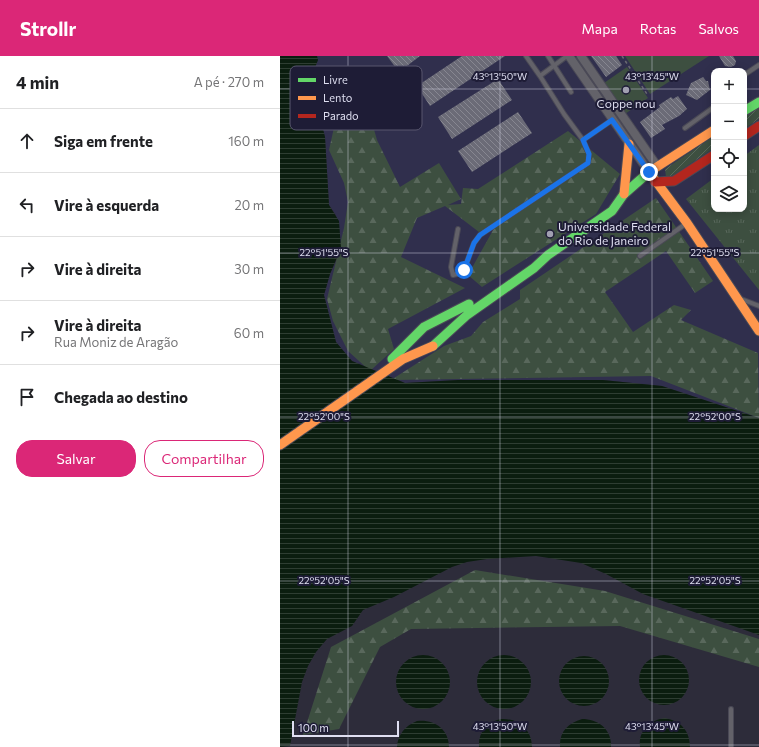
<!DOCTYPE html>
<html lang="pt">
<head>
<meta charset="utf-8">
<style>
  :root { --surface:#fff; --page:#f6f6f6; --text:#202124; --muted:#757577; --line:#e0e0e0; --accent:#db2777 }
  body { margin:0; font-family:Commissioner,sans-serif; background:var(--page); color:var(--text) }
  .controls { position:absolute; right:12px; top:12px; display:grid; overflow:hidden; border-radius:8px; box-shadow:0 2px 10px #0003 }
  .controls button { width:36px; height:36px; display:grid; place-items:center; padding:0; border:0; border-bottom:1px solid var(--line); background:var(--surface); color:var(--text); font:20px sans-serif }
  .scale { position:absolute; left:12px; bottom:10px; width:107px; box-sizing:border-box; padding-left:4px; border:2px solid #dfdff1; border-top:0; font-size:11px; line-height:14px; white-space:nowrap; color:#dfdff1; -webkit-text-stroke:3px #1e1c36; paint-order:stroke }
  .stop { position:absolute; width:12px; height:12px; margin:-9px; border:3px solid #1a73e8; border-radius:50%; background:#fff }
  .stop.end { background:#1a73e8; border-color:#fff; box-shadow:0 1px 4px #0008 }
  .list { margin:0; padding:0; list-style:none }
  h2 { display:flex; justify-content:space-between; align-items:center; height:52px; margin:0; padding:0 16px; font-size:17px }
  h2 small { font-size:13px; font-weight:400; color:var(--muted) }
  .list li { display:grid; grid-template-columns:26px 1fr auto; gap:12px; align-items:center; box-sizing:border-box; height:64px; padding:0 16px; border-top:1px solid var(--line) }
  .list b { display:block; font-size:15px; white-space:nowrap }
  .list p { margin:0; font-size:13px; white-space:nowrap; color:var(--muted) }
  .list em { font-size:13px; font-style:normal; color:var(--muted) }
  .actions { display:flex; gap:8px; padding:12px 16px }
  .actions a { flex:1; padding:9px 0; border:1px solid var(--accent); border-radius:16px; text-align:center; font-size:14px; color:var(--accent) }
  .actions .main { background:var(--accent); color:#fff }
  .icon { flex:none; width:22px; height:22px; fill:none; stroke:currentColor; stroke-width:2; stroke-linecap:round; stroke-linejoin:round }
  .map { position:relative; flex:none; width:479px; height:691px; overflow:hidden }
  header { display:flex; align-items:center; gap:24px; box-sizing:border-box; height:56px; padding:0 20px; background:var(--accent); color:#fff }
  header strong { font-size:19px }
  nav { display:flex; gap:22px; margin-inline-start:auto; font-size:14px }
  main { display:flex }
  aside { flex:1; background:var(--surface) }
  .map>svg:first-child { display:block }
  .built { fill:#302f4d; fill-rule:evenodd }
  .grass { fill:url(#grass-tufts) }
  .forest { fill:url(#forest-firs) }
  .garden { fill:url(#garden-furrows) }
  .pitch { fill:#3d4f40 }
  .water { fill:url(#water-rules) }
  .building { fill:url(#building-back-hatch) }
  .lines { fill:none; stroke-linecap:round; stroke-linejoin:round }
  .lane-casing { stroke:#4a4956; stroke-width:6 }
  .street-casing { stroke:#4a4956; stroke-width:10 }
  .fast-casing { stroke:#4a4956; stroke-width:11 }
  .slow-casing { stroke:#4a4956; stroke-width:11 }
  .jam-casing { stroke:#4a4956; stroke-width:11 }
  .path { stroke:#68686f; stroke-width:1.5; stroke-dasharray:3 3; stroke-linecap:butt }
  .lane { stroke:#636269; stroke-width:4 }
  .street { stroke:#636269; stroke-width:8 }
  .fast { stroke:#63d668; stroke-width:9 }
  .slow { stroke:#ff974d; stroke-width:9 }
  .jam { stroke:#b3261e; stroke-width:9 }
  .route { stroke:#1a73e8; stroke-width:5 }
  .ticks { fill:none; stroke:#dfdff1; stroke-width:1; stroke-opacity:0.45 }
  .poi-dot { fill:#a1a0b1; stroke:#1e1c36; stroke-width:1.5 }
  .labels { text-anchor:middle; stroke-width:4; stroke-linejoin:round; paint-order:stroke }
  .poi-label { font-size:12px; fill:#dfdff1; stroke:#1e1c36 }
  .key { fill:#1e1c36; stroke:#58566e; stroke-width:1 }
  .key-label { font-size:11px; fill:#dfdff1 }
  .ticks-label { font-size:10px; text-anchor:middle; fill:#dfdff1; stroke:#1e1c36; stroke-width:4; stroke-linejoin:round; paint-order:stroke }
</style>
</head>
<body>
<header>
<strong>Strollr</strong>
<nav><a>Mapa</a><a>Rotas</a><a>Salvos</a></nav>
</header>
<main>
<aside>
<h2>4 min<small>A pé · 270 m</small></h2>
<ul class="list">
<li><svg class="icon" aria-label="ahead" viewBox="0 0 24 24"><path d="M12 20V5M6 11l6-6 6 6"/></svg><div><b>Siga em frente</b></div><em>160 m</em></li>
<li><svg class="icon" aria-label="left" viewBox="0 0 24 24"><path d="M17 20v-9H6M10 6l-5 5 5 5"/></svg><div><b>Vire à esquerda</b></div><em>20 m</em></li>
<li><svg class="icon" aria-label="right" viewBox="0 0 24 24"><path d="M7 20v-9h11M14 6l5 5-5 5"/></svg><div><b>Vire à direita</b></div><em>30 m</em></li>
<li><svg class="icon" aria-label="right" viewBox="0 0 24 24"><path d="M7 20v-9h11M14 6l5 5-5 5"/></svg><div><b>Vire à direita</b><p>Rua Moniz de Aragão</p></div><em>60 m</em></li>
<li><svg class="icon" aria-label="arrive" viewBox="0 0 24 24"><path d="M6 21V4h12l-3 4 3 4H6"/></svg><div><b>Chegada ao destino</b></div></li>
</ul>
<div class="actions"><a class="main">Salvar</a><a>Compartilhar</a></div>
</aside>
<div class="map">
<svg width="479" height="691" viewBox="0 0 479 691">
  <defs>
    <pattern id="grass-tufts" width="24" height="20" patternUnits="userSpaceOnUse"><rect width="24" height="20" fill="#3d4f40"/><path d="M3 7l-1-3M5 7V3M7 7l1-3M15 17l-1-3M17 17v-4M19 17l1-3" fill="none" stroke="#59685c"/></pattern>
    <pattern id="forest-firs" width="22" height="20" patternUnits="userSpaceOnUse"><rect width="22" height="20" fill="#3d4f40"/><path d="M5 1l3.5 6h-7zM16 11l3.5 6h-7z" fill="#59685c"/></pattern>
    <pattern id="garden-furrows" width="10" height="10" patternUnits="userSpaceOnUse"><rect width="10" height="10" fill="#3d4f40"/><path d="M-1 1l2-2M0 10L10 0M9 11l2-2" fill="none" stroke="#59685c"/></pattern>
    <pattern id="water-rules" width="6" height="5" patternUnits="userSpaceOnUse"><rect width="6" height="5" fill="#0b1d0f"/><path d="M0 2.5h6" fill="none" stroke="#2e3d32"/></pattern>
    <pattern id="building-back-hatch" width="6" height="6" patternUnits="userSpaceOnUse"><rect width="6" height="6" fill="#6b6b77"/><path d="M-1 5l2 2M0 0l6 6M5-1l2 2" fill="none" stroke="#878791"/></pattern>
  </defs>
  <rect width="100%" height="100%" fill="#2d2c3a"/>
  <path class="built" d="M37,0H479V362L382,330L323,324H178L125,327L72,305L56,286L44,239L50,218L59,199L56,159L49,149L45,81L40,61V55L47,41L38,32L34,24V14L38,4ZM434,15H464V153H434Z"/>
  <path class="grass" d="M479,89V234L406,143L434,122V153H464V100Z"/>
  <path class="forest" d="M69,39L91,45L99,64L93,70L97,84L120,131L159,107L181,143L168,149L181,148L183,132L198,133L288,75L340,118L316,158L202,231L188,219L217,167L199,176L165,150L137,162L121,201L185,232L108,273L114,293L90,315L68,295L53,265L47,243L64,172L68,146L64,127L49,94L57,58Z
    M376,142L433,225L415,237L386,195L325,236L353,276L394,249L411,254L401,264L478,297L479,362L371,320L111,324L164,290L191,280L203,266L240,243V234Z
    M195,514L325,535L479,583V611L340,570L131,573L100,591L59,673L23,679L51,591Z"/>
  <path class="garden" d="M479,50V63L464,73V60Z
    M434,80V92L389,122L386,121L385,113Z"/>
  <path class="pitch" d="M345,0H429L370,38Z
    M347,11L368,42L345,58L324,27Z"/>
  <path class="water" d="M0,0H37L38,4C30,22 34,28 47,41L40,55V61L45,81L49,149L59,165L61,192L50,218L44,239L56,286L72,305L125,327L178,324H323L382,330L479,362V579L363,538L326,518L301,507L256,500L207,503L187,506L172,511L114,541L83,554L72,570L47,583L36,596L28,610L22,626L10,690L0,691Z
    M359 624a25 25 0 1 1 50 0a25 25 0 1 1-50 0Z
    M197 626a27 27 0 1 1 54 0a27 27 0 1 1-54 0Z
    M116 626a27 27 0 1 1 54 0a27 27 0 1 1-54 0Z
    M279 625a25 25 0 1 1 50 0a25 25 0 1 1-50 0Z
    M385,662C401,665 410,675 410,691H360C358,675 370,664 385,662Z
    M221,663C238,662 252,673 252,691H199C198,676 207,666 221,663Z
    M302,663C318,663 332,673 331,691H280C279,676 288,667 302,663Z
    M137,665C154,663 169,673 169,691H117C118,678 125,670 137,665Z"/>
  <path class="building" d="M107,0H140L119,16Z
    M182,0H225L150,50L137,30Z
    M311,0H336L342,9L326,21Z
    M439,0H453L456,5L455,9L451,11L445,10Z
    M423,21L426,25H428L430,34L417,44L406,39L411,27Z
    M218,23L232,44L172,83L158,61Z
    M398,40L407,53L399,60L382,69L385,73L371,82L360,66L380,51L379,49L391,41L393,43Z
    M238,56L252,77L192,116L178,95Z"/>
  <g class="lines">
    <defs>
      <path id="lane" d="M246,0L260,20
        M268,0L291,36
        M464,19L479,9
        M405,72L434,51
        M303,84L332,64
        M178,173L171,211L173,219L181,217L184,214L194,187L200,179L308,107L309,98L303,84L284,58L260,20L287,0
        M360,200L407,167
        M461,243L479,250
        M451,653V691"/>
      <path id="street" d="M289,0L369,116
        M301,0L377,110"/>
      <path id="fast" d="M464,55L479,46
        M153,290L187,259L254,212L268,199L332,155L344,138L369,116
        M112,303L144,271L189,248"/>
      <path id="slow" d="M434,74L369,116L407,167L479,275
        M344,138L349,88
        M0,389L123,303L153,290"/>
      <path id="jam" d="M464,80L479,70
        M375,126L394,125L434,99"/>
    </defs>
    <use href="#lane" class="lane-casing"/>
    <use href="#street" class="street-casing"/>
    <use href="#fast" class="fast-casing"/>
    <use href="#slow" class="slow-casing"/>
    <use href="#jam" class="jam-casing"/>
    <path class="path" d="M342,0L367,38"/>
    <use href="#lane" class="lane"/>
    <use href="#street" class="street"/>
    <use href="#fast" class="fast"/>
    <use href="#slow" class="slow"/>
    <use href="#jam" class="jam"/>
  </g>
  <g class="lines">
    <path class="route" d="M184,214L194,187L200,179L308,107L309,98L303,84L332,64L369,116"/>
  </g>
  <path class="ticks" d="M68,0V691M220,0V691M372,0V691M0,33H434M464,33H479M0,197H479M0,361H479M0,525H479M0,689H479"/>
  <g class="poi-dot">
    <circle cx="346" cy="34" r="4"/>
    <circle cx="270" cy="178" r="4"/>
  </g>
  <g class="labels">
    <g class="poi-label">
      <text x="346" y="52">Coppe nou</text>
      <text x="278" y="175" text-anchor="start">Universidade Federal<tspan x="278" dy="14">do Rio de Janeiro</tspan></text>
    </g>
  </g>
  <rect x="10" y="10" width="132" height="64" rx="6" class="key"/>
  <rect x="18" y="22" width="18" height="4" fill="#63d668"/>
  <rect x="18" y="40" width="18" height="4" fill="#ff974d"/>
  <rect x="18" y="58" width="18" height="4" fill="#b3261e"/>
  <g class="key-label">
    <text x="43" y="28">Livre</text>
    <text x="43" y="46">Lento</text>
    <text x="43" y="64">Parado</text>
  </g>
  <g class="ticks-label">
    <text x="220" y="24">43°13'50"W</text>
    <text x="372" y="24">43°13'45"W</text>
    <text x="44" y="200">22°51'55"S</text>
    <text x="435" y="200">22°51'55"S</text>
    <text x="44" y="364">22°52'00"S</text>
    <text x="435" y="364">22°52'00"S</text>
    <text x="44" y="528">22°52'05"S</text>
    <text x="435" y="528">22°52'05"S</text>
    <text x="220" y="674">43°13'50"W</text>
    <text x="372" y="674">43°13'45"W</text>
  </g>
</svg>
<div class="controls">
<button>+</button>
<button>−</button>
<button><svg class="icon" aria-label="locate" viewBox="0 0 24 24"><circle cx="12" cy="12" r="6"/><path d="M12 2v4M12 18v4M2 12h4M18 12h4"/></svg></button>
<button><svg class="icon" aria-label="layers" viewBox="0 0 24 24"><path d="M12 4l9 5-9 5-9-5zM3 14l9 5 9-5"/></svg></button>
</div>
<div class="scale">100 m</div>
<div class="stop" style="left:184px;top:214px"></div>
<div class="stop end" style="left:369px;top:116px"></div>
</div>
</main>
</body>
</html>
